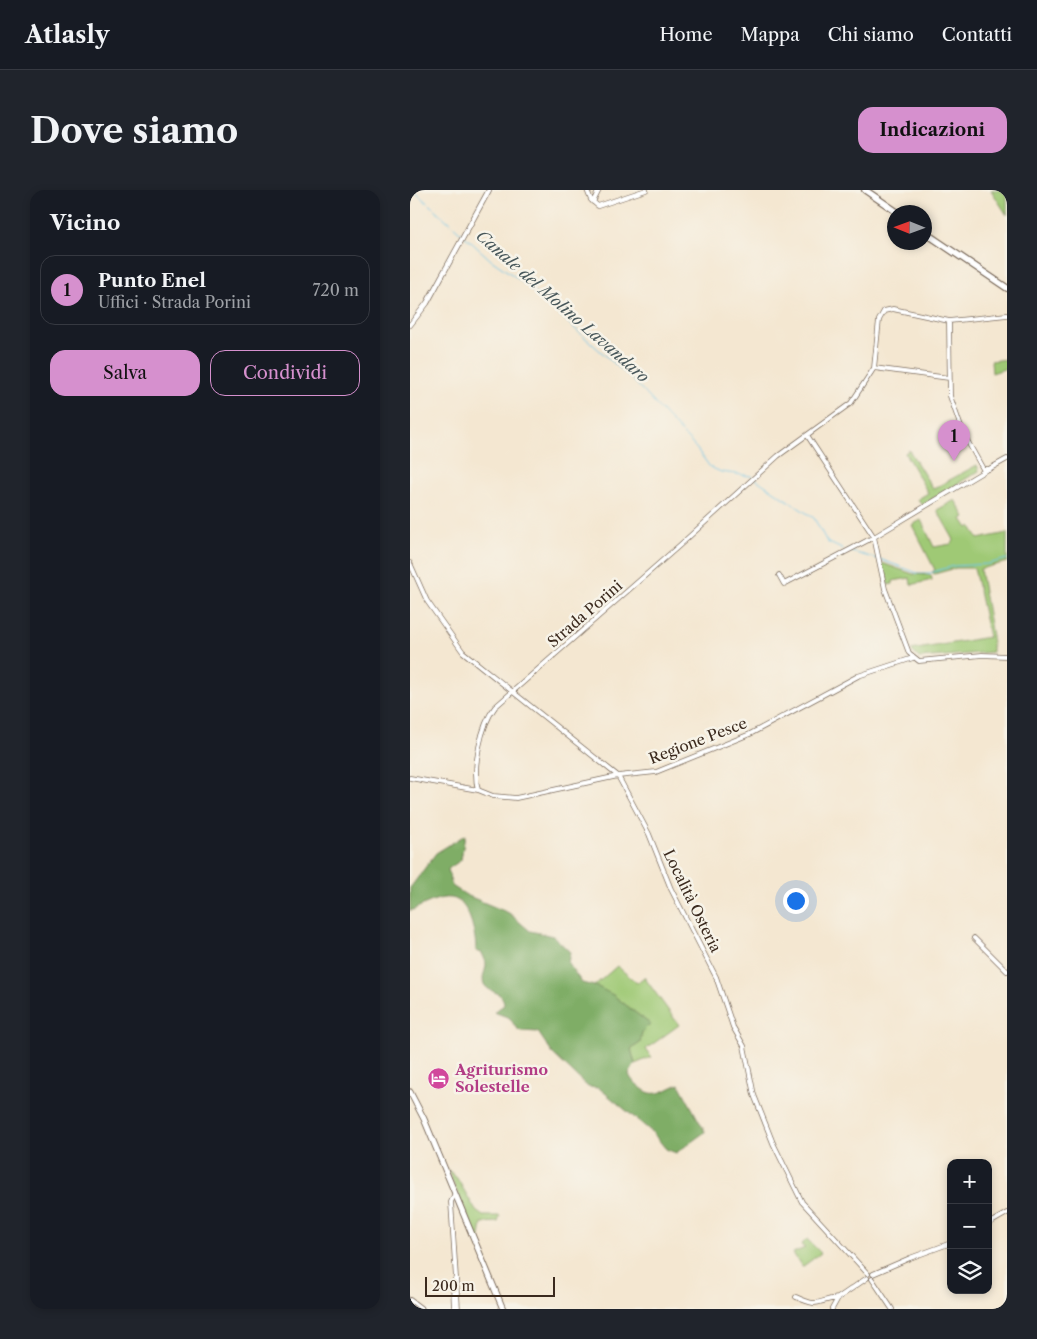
<!DOCTYPE html>
<html lang="it">
<head>
<meta charset="utf-8">
<style>
  :root { --surface:#171b24; --page:#20242c; --text:#f1f3f6; --muted:#9ea1a6; --line:#363941; --accent:#d690ce }
  body { margin:0; font-family:"Libre Caslon Text",serif; background:var(--page); color:var(--text) }
  .controls { position:absolute; right:15px; bottom:15px; display:grid; overflow:hidden; border-radius:10px; box-shadow:0 2px 8px #0003 }
  .controls button { width:45px; height:45px; display:grid; place-items:center; padding:0; border:0; border-bottom:1px solid var(--line); background:var(--surface); color:var(--text); font:25px sans-serif }
  .compass { position:absolute; left:477px; top:15px; width:45px; height:45px; border-radius:50%; background:var(--surface); box-shadow:0 2px 8px #0003; rotate:271deg }
  .scale { position:absolute; left:15px; bottom:12px; width:130px; box-sizing:border-box; padding-left:5px; border:2px solid #3b2a1e; border-top:0; font-size:14px; line-height:18px; white-space:nowrap; color:#3b2a1e; -webkit-text-stroke:4px #f7f3e8; paint-order:stroke }
  .you { position:absolute; left:385px; top:710px; width:18px; height:18px; margin:-12px; border:4px solid #fff; border-radius:50%; background:#1a73e8; box-shadow:0 0 0 8px #1a73e833 }
  .badge { display:grid; place-items:center; width:32px; height:32px; border-radius:50%; background:var(--accent); color:#111; font-size:16px; font-weight:700 }
  .pin { position:absolute; translate:-50% -41px; filter:drop-shadow(0 1px 2px #0008) }
  .pin::after { content:''; position:absolute; top:26px; width:18px; height:15px; background:inherit; clip-path:polygon(0 0,100% 0,50% 100%) }
  .list { margin:0; padding:0; list-style:none }
  h2 { display:flex; justify-content:space-between; align-items:center; height:65px; margin:0; padding:0 20px; font-size:21px }
  h2 small { font-size:16px; font-weight:400; color:var(--muted) }
  .list li { display:grid; grid-template-columns:32px 1fr auto; gap:15px; align-items:center; box-sizing:border-box; height:70px; margin:0 10px 10px; padding:0 10px; border:1px solid var(--line); border-radius:15px }
  .list b { display:block; font-size:19px; white-space:nowrap }
  .list p { margin:0; font-size:16px; white-space:nowrap; color:var(--muted) }
  .list em { font-size:16px; font-style:normal; color:var(--muted) }
  .actions { display:flex; gap:10px; padding:15px 20px }
  .actions a { flex:1; padding:11px 0; border:1px solid var(--accent); border-radius:15px; text-align:center; font-size:18px; color:var(--accent) }
  .actions .main { background:var(--accent); color:#111 }
  .icon { flex:none; width:28px; height:28px; fill:none; stroke:currentColor; stroke-width:2; stroke-linecap:round; stroke-linejoin:round }
  .map { position:relative; flex:none; width:597px; height:1119px; overflow:hidden; border-radius:15px }
  header { display:flex; align-items:center; gap:30px; box-sizing:border-box; height:70px; padding:0 25px; background:var(--surface); border-bottom:1px solid var(--line) }
  header strong { font-size:24px }
  nav { display:flex; gap:28px; margin-inline-start:auto; font-size:18px }
  .intro { display:flex; align-items:center; justify-content:space-between; box-sizing:border-box; height:120px; padding:0 30px }
  h1 { margin:0; font-size:35px }
  .button { padding:12px 22px; border-radius:15px; background:var(--accent); color:#111; font-size:18px; font-weight:700 }
  main { display:flex; gap:30px; padding:0 30px }
  aside { flex:1; background:var(--surface); border-radius:15px; box-shadow:0 2px 8px #0003 }
  .map>svg:first-child { display:block }
  .green { fill:#9fc975; stroke:#6d7a4a }
  .forest { fill:#7fad66; stroke:#5d6c42 }
  .lines { fill:none; stroke-linecap:round; stroke-linejoin:round }
  .stream { stroke:#6bc4e8; stroke-width:1 }
  .minor-casing { stroke:#7c6c5d; stroke-width:5.5 }
  .tertiary-casing { stroke:#7c6c5d; stroke-width:6 }
  .secondary-casing { stroke:#7c6c5d; stroke-width:7 }
  .primary-casing { stroke:#7c6c5d; stroke-width:8 }
  .minor { stroke:#fff; stroke-width:4 }
  .tertiary { stroke:#fff; stroke-width:4.5 }
  .secondary { stroke:#fff; stroke-width:5 }
  .primary { stroke:#fff; stroke-width:5.5 }
  .labels { text-anchor:middle; stroke-width:5; stroke-linejoin:round; paint-order:stroke }
  .street-label { font-size:15px; fill:#3b2a1e; stroke:#f7f3e8 }
  .hotel-label { font-size:15px; font-weight:bold; fill:#b23c85; stroke:#f7f3e8; text-anchor:start }
  .water-label { font-size:16px; font-style:italic; fill:#49585b; stroke:#f7f3e8 }
</style>
</head>
<body>
<header>
<strong>Atlasly</strong>
<nav><a>Home</a><a>Mappa</a><a>Chi siamo</a><a>Contatti</a></nav>
</header>
<div class="intro"><h1>Dove siamo</h1><a class="button">Indicazioni</a></div>
<main>
<aside>
<h2>Vicino<small></small></h2>
<ul class="list">
<li><span class="badge">1</span><div><b>Punto Enel</b><p>Uffici · Strada Porini</p></div><em>720 m</em></li>
</ul>
<div class="actions"><a class="main">Salva</a><a>Condividi</a></div>
</aside>
<div class="map">
<svg width="597" height="1119" viewBox="0 0 597 1119">
  <rect width="100%" height="100%" fill="#f7f3e8"/>
  <filter id="ink" filterUnits="userSpaceOnUse"><feTurbulence type="fractalNoise" baseFrequency=".02" numOctaves="2"/><feDisplacementMap in="SourceGraphic" scale="10" xChannelSelector="R" yChannelSelector="G"/><feConvolveMatrix kernelMatrix="1 2 1 2 8 2 1 2 1" color-interpolation-filters="sRGB"/></filter>
  <filter id="wash" filterUnits="userSpaceOnUse"><feTurbulence type="fractalNoise" baseFrequency=".0096" numOctaves="4" result="noise"/><feDisplacementMap in="SourceGraphic" scale="20" xChannelSelector="R" yChannelSelector="G"/><feGaussianBlur stdDeviation="1.12" result="paint"/><feColorMatrix in="noise" values="0 0 0 0 0 0 0 0 0 0 0 0 0 0 0 0 0 1.4 0 .05"/><feComposite in="paint" operator="in"/></filter>
  <g filter="url(#wash)">
    <rect width="100%" height="100%" fill="#f4e7d1"/>
    <path class="green" d="M581,0H591L597,5V25Z
      M597,169V178L582,183L581,171Z
      M499,260L523,299L567,275L569,281L512,315L508,309L518,303L495,263Z
      M545,310L555,327L552,329L558,338L561,336L568,349L597,343V372L570,379L582,446V462L509,468L501,460L579,447L564,378H546L524,384L522,382L525,380L502,335L511,330L524,357L541,354L544,351L543,348L527,320Z
      M472,373L503,384L521,385L522,390L501,395L500,388L483,391V394L478,395Z
      M207,776L227,793L234,787L269,835L236,859L241,867L225,874L221,859L230,853L232,842L240,834L203,805L184,796Z
      M37,979L47,988L66,1021L73,1026H90L88,1032L72,1033L69,1053Z
      M397,1049L411,1063L392,1077L383,1063L395,1058L391,1055Z"/>
    <path class="forest" d="M55,645L51,670L38,679L42,696L56,705L99,723L120,741L143,746L160,762L158,773L172,793L188,797L203,805L240,834L232,842L230,853L221,859L225,874L219,884C221,890 224,892 229,896C244,910 252,901 269,894L295,942L266,963L256,959L242,942L189,898L178,897L142,863L128,842L111,841L106,838L100,828L84,822L94,815C94,800 79,804 74,794C71,787 76,781 76,774C76,771 73,766 72,763L66,761C66,747 60,710 41,708C28,706 12,716 0,721V698L26,663Z"/>
    <g class="lines">
      <path class="stream" d="M3,0L81,70L110,90L223,190L286,258L300,277L311,282L341,286L404,328L417,352L434,360
        M438,361L472,370L507,383H520L543,376L578,374L597,369"/>
    </g>
  </g>
  <g filter="url(#ink)">
    <g class="lines">
      <defs>
        <path id="minor" d="M177,0L181,10L188,16L236,0
          M596,0L597,1
          M183,12L189,0
          M539,131L540,206L553,243L573,279H579L597,269
          M464,178L539,188
          M397,245L464,347L475,399L499,463L509,471L572,465L597,466
          M0,373L17,411L53,462L208,586L239,644L261,699L306,787L323,837L334,856L344,905L363,953L392,1012L458,1084
          M369,385L374,394L464,347L576,280
          M0,588L68,600
          M68,600C62,578 71,535 85,517L270,355L368,266L441,213L464,178L469,130L474,121L483,119L539,131L597,125
          M68,600L83,606L106,608L208,586L246,582L340,544L448,486L503,468
          M564,748L597,781
          M45,1003L41,1012L48,1119
          M578,1034L597,1023
          M463,1084L500,1068L541,1053
          M462,1089L482,1119
          M386,1107C412,1119 405,1110 428,1108
          M0,1110L12,1119
          M44,1119L43,1095L46,1087
          M422,1119L428,1108L457,1088"/>
        <path id="tertiary" d="M0,135L17,113L79,0"/>
        <path id="secondary" d="M0,902L14,929L93,1119"/>
        <path id="primary" d="M455,0L487,22
          M514,42L597,98"/>
      </defs>
      <use href="#minor" class="minor-casing"/>
      <use href="#tertiary" class="tertiary-casing"/>
      <use href="#secondary" class="secondary-casing"/>
      <use href="#primary" class="primary-casing"/>
      <use href="#minor" class="minor"/>
      <use href="#tertiary" class="tertiary"/>
      <use href="#secondary" class="secondary"/>
      <use href="#primary" class="primary"/>
    </g>
  </g>
  <defs>
    <symbol id="hotel-disc" viewBox="-11 -11 22 22"><circle r="9.5" fill="#d1479c" stroke="#f7f3e8"/><path d="M-6-4.5h1.5V1H6V5H4.5V3h-9V5H-6ZM-4 0a1.8 1.8 0 1 1 3.6 0ZM.5 0V-2.5h3Q6-2.5 6 0Z" fill="#fff"/></symbol>
  </defs>
  <g fill-rule="evenodd">
    <use href="#hotel-disc" x="16" y="876" width="25" height="25"/>
  </g>
  <g class="labels">
    <g class="street-label">
      <text transform="translate(175 424) rotate(-41)" y="5">Strada Porini</text>
      <text transform="translate(288 551) rotate(-21)" y="5">Regione Pesce</text>
      <text transform="translate(282 711) rotate(64)" y="5">Località Osteria</text>
    </g>
    <g class="hotel-label">
      <text x="45" y="885">Agriturismo<tspan x="45" dy="17">Solestelle</tspan></text>
    </g>
    <g class="water-label">
      <text transform="translate(153 116) rotate(41)" y="6">Canale del Molino Lavandaro</text>
    </g>
  </g>
</svg>
<div class="controls">
<button>+</button>
<button>−</button>
<button><svg class="icon" aria-label="layers" viewBox="0 0 24 24"><path d="M12 4l9 5-9 5-9-5zM3 14l9 5 9-5"/></svg></button>
</div>
<svg class="compass" viewBox="-18 -18 36 36"><path d="M0-13l5 13h-10z" fill="#e53935"/><path d="M0 13l5-13h-10z" fill="#9ea1a6"/></svg>
<div class="scale">200 m</div>
<div class="you"></div>
<div class="pin badge" style="left:544px;top:271px">1</div>
</div>
</main>
</body>
</html>
